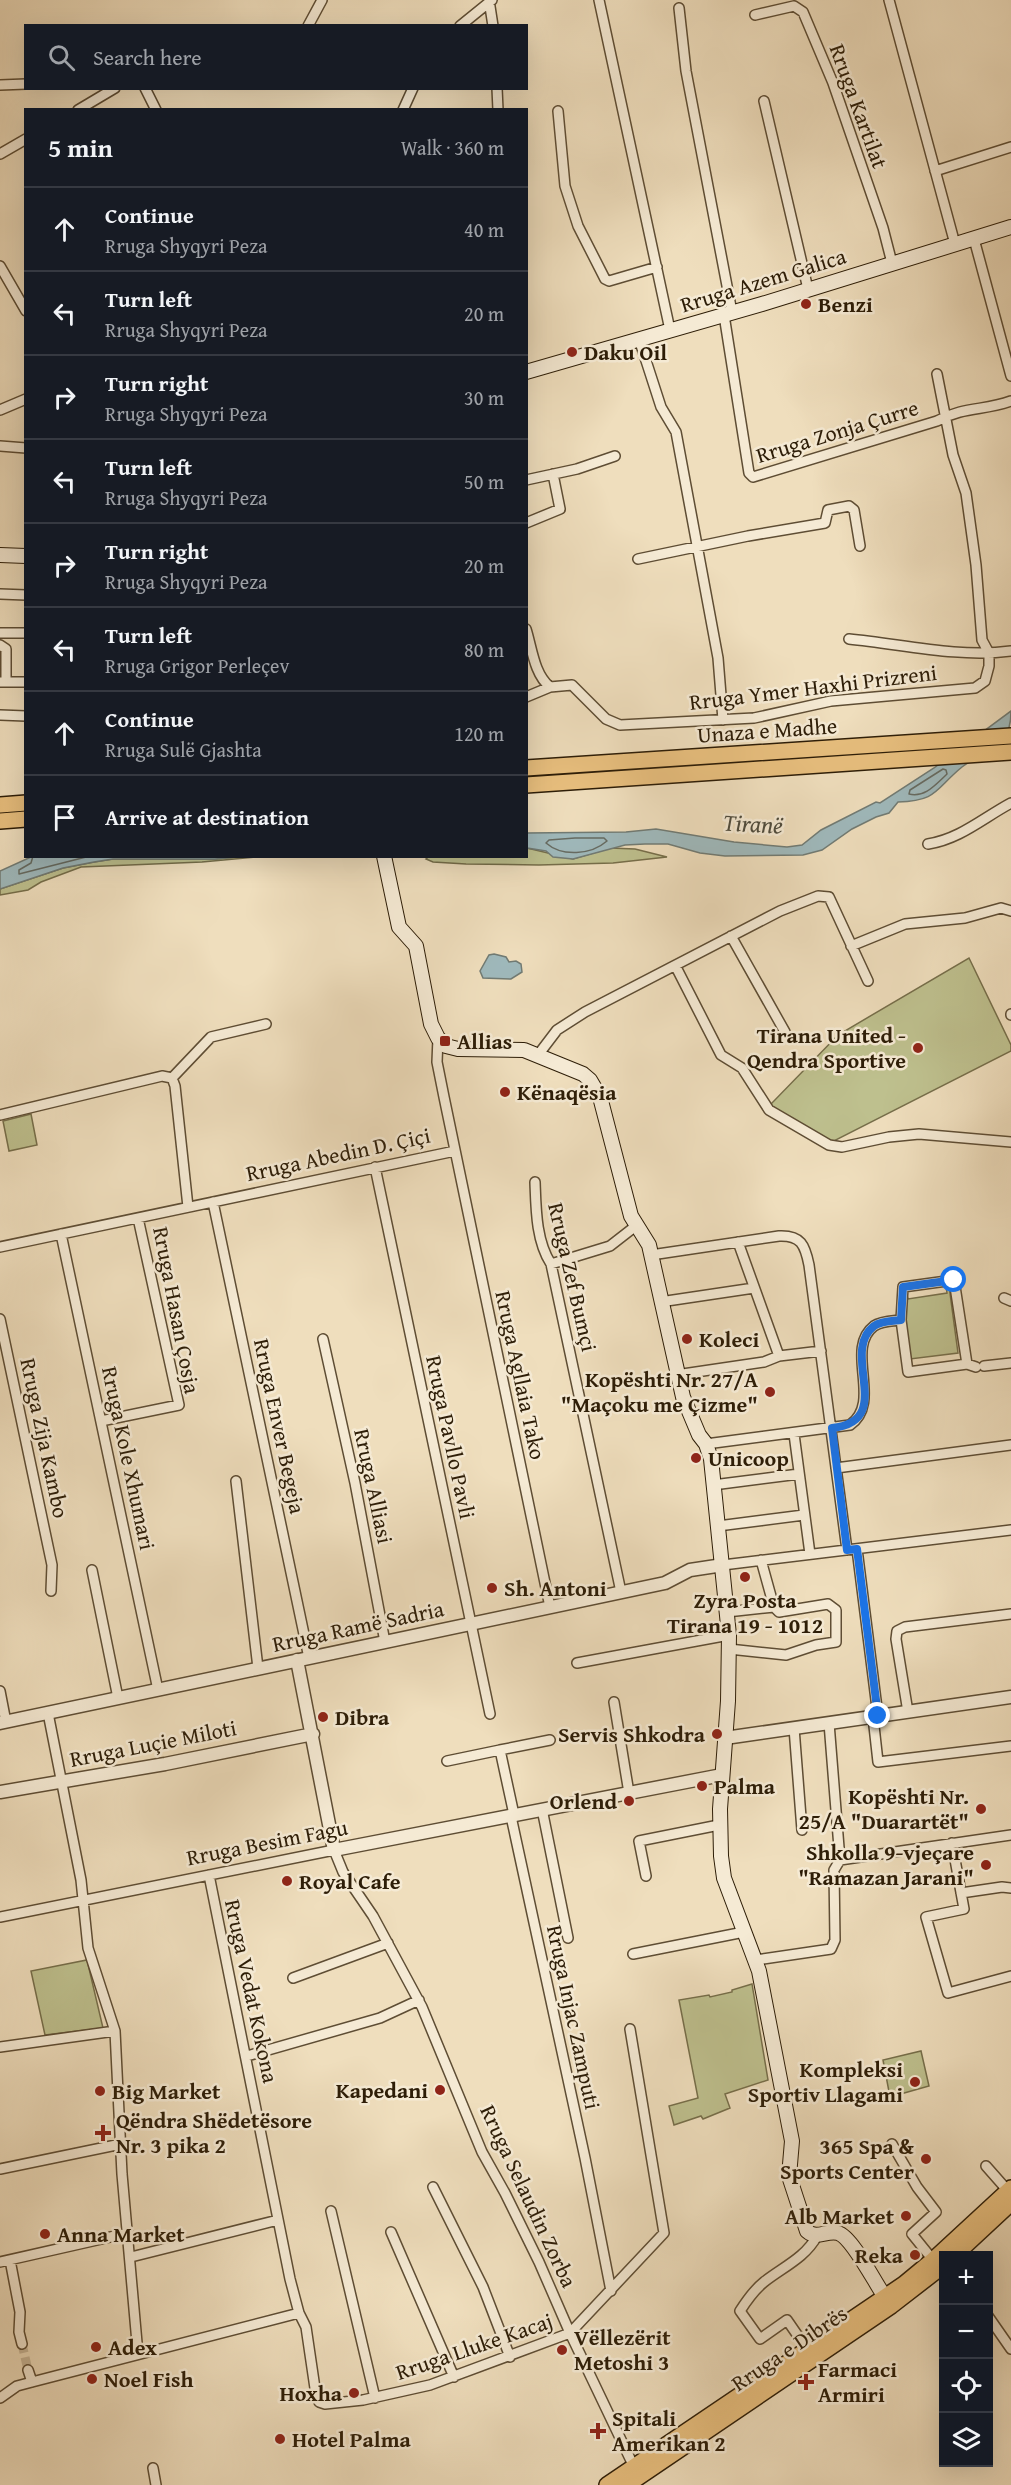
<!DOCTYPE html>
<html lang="en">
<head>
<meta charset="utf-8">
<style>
  :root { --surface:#171b24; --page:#20242c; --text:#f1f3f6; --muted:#9ea1a6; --line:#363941 }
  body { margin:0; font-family:"Gentium Book Plus",serif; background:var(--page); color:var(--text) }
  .controls { position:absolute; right:18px; bottom:18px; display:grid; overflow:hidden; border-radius:0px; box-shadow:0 6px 24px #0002 }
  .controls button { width:54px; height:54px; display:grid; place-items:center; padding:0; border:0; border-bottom:2px solid var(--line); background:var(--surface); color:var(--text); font:30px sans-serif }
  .stop { position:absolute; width:18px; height:18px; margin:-14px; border:4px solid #1a73e8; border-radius:50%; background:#fff }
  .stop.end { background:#1a73e8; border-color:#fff; box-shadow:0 2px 6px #0008 }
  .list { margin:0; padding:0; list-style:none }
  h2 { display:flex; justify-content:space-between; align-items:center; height:78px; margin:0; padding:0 24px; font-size:26px }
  h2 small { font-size:20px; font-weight:400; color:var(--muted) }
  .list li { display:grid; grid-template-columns:39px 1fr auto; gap:18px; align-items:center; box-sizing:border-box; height:84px; padding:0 24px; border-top:2px solid var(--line) }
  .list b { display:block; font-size:22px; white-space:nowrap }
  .list p { margin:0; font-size:20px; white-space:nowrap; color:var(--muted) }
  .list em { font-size:20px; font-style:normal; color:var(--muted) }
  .icon { flex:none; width:33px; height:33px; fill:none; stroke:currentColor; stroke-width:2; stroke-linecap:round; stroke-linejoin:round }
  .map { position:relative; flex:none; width:1011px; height:2485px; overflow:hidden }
  .search { position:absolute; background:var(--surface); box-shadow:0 6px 24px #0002; left:24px; top:24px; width:504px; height:66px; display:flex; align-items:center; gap:15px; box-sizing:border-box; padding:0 21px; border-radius:0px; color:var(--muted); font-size:22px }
  .panel { position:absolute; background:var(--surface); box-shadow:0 6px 24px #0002; left:24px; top:108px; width:504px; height:750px; border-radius:0px }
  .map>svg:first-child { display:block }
  .green { fill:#bec08e; stroke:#766e4a; stroke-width:1.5 }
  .water { fill:#9fb9bc; stroke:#717b74; stroke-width:1.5 }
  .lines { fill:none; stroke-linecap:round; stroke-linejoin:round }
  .shore { stroke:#666b62; stroke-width:1.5 }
  .minor-tunnel { stroke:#c8b799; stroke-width:9; stroke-dasharray:9 4.5; stroke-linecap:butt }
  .minor-casing { stroke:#5e4d34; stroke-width:12 }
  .tertiary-casing { stroke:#5e4d34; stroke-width:15 }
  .secondary-casing { stroke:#2d1d07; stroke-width:16 }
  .primary-casing { stroke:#2d1d07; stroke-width:18 }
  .trunk-casing { stroke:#2d1d07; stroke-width:18 }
  .minor { stroke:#f5ead4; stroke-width:9 }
  .tertiary { stroke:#f5ead4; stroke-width:12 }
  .secondary { stroke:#f5ead4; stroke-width:14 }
  .primary { stroke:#e8bf7e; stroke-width:15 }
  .trunk { stroke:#e8bf7e; stroke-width:15 }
  .route { stroke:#1a73e8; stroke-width:8 }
  .poi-dot { fill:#8f2418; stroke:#f5ead4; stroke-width:2 }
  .labels { text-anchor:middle; stroke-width:5; stroke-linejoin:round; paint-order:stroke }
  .street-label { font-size:22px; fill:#2d1d07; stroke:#f5ead4 }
  .poi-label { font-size:22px; font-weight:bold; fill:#2d1d07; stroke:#f5ead4; text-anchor:start }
  .water-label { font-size:24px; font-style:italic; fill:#4f4c3d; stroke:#f5ead4 }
</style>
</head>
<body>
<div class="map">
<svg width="1011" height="2485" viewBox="0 0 1011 2485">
  <rect width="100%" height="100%" fill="#efdebd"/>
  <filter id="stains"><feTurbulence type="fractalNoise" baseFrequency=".00333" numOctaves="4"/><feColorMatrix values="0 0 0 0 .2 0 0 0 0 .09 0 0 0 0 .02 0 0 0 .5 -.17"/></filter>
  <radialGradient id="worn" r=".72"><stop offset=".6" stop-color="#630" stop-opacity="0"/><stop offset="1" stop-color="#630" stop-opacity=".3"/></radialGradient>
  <path class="green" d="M527,848L573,859L610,848L635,849L667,857L613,863L539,865L466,864L433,862L426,859L429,856H526Z
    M236,857H257L202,862L81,867L41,882L28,890L0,895V889L63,868L94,862L113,859H215Z
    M969,958L1011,1045V1051L830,1143L770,1105L838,1035Z
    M31,1114L37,1145L9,1151L3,1121Z
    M946,1286H949L958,1353L910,1359L901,1293L906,1292L908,1299L947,1293Z
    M87,1960L103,2028L45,2035L31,1971Z
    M752,1984L768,2080L725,2094L730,2108L703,2119L701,2116L674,2125L669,2106L698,2098L679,2000L709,1995L710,1997L732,1992V1990Z
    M921,2051L929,2086L890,2097L883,2060Z"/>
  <path class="water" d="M1011,711C1011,750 987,748 962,767C935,789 938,801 898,802L889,813L876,817L852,829L822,850L803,855L725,856L700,853L668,844H645L625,845L573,859L553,857L546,851L527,848V833L626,832L656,829L734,842L787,847L802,845L821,830L876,802L880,803L934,768Z
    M31,857V856L236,857L215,859H113L94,862L63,868L0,889V871Z
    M494,954L506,957L509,962L516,961L521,964L522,972L511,979L483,978L480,971L489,955Z"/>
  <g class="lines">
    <path class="shore" d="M943,769L946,770L947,774C936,784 925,798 909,794L910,790Z
      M575,838H604L607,841C591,855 562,857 546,843L549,840Z
      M33,856L31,863L19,870V874L90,856"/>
    <path class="minor-tunnel" d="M22,2344L28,2370"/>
    <defs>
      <path id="minor" d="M489,0L493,26
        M599,0L670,330
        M889,0L955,244
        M679,8L686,71L732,312
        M755,15L794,6L803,12L833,83L883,228L892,263
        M308,26L322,0
        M460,26L492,0
        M0,85L26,84
        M145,88L156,110
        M497,88L498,110
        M764,101L808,289
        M78,110L115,88
        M403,110L413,88
        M558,111L565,186L578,226L605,279L609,281L657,267
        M0,154L26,139
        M935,171L1011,147
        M974,239L1011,376
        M0,266L26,311
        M724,315L749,473L753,477L937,421C965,406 984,411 1011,401
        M639,339L661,407L676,432L718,658L723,720
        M937,374L953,455L966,493L976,565L982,640L989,653
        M0,410L26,399
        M0,446L26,448
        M526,480L577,469L615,456
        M526,523L560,509L553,474
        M638,559L748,536L825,523L828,510L849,506L854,510L860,546
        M0,594L26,595
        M526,629C532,648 534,674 550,687
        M0,633H26
        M849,639C902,644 957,658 1011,651
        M0,645L6,649V682
        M1,682H26
        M526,697L550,687L572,685L606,719L620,725L754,718L831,701L975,688L985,681L989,666V653
        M0,715L26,716
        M928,844C960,839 983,818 1011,803
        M731,936L785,1032
        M851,946L905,924L965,918L1001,908L1011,911
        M676,967L721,1055L742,1068L769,1110L829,1145L842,1147L889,1137L919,1134L1011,1142
        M1011,1014V1015
        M438,1038L437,1062L444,1097L550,1607
        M538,1055L557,1030L585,1012L780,911L818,896L829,897L868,981
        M172,1078L175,1086L188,1207
        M172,1078L211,1037L266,1024
        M0,1115L162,1076L172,1078
        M375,1167L490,1714
        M535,1182C536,1209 536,1241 551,1264L621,1592
        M213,1202L309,1658
        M61,1234L158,1690
        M738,1242L779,1356
        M0,1247L455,1151
        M651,1255L779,1236C801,1235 805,1245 809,1265L847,1550
        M551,1264L610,1246L637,1225
        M1004,1298L1011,1301
        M660,1302L754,1288
        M0,1319L52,1565L51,1591
        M323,1339L355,1483L385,1642
        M967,1364L954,1280L903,1287L901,1320L908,1372L967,1364L976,1367
        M984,1366L1011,1363
        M676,1375L764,1362L779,1356L821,1351
        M101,1421L179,1405L138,1218
        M794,1434L810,1554
        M706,1444L850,1425C883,1402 844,1349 874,1326C881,1321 893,1321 901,1320
        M836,1468L1011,1445
        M236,1481L258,1668
        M713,1485L799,1474
        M718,1526L804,1515
        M857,1549L878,1716
        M761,1560L774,1607
        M723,1565L1011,1530
        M92,1570L118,1698
        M727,1612L774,1607L779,1612L828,1604L836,1610V1642L816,1645L786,1655L729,1649
        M577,1663L729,1635
        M0,1691L6,1722
        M614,1702L629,1793
        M908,1712L896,1639L897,1631L905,1627L1011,1614
        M48,1713L81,1880L88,1948L115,2031L122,2174L138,2354
        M873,1717L878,1762L1011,1746
        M829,1723L840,1860
        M794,1728L802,1830
        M550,1740L500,1750L513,1810L512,1821L585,2158L611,2291
        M447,1761L500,1750
        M542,1809L568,1938
        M952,1843L964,1909L926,1917L948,1993L1011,1976
        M209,1875L290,2279L299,2313L306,2327L316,2395L319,2402L325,2404L363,2400L430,2385L570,2333L664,2233L630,2029
        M646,1876L639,1841L719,1825
        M961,1893L1002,1887L1011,1888
        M0,1917L334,1850L343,1872L373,1916L422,2007L482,2152L505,2193L539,2262L570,2333L634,2467
        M633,1954L744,1932
        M756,1960L831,1949L835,1940L834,1870L840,1860L1011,1835
        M293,1978L388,1943
        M0,2047L115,2031
        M247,2056L380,2018L419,2000
        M892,2144L917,2187L936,2212L912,2234L933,2260
        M986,2166L1008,2191
        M0,2169L121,2144
        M433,2187L483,2287L510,2357
        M331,2211L375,2398
        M391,2232L454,2377
        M131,2257L278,2220
        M10,2260L20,2312L19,2332L22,2344
        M0,2262L128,2233
        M988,2316L1011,2349
        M807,2349L787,2320L760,2339L740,2311C747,2300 754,2290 764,2282C783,2267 805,2258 817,2236
        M28,2370L32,2382
        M0,2398L17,2386L32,2382L299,2313
        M153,2468L156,2485"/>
      <path id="tertiary" d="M297,1660L334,1850L722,1775
        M0,1723L665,1583L690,1570L723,1565
        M725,1738L1011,1697
        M0,1792L165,1764L313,1734"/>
      <path id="secondary" d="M526,372L762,304L1011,227
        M0,555L26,556
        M384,856L399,927L416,946L431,1024L438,1038L446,1046L458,1049L524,1050L583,1074L590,1080L600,1097L631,1216L649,1245L683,1397L699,1435L706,1444L711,1459L729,1635L728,1701L720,1809L721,1856L724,1878L759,1971L792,2141L789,2176L807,2231C817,2240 826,2230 838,2233C852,2237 875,2283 885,2297"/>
      <path id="primary" d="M954,2256L1011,2203
        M607,2485L904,2284L933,2260L1011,2188
        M627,2485L891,2306L944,2265"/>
      <path id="trunk" d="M526,768L1011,736
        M526,785L1011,752
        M0,805L26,803
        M0,821L26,819"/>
    </defs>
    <use href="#minor" class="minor-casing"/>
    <use href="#tertiary" class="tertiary-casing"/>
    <use href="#secondary" class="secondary-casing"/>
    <use href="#primary" class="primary-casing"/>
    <use href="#trunk" class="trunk-casing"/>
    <use href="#minor" class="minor"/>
    <use href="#tertiary" class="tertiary"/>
    <use href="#secondary" class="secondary"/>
    <use href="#primary" class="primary"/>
    <use href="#trunk" class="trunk"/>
  </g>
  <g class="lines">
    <path class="route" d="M878,1716L857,1549L847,1550L832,1428C897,1421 839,1353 874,1326C881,1321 893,1321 901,1320L903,1287L954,1280"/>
  </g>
  <g class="poi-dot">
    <circle cx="806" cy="304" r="6"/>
    <circle cx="572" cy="352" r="6"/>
    <rect x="439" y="1035" width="12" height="12" rx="3"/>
    <circle cx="918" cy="1048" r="6"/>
    <circle cx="505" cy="1092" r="6"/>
    <circle cx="687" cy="1339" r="6"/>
    <circle cx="770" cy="1392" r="6"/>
    <circle cx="696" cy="1458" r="6"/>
    <circle cx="745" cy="1577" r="6"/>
    <circle cx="492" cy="1588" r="6"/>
    <circle cx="323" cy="1717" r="6"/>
    <circle cx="717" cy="1734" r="6"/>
    <circle cx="702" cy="1786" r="6"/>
    <circle cx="629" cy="1801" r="6"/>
    <circle cx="981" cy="1809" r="6"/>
    <circle cx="986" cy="1865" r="6"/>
    <circle cx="287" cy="1881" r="6"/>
    <circle cx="915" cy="2082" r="6"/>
    <circle cx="440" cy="2090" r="6"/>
    <circle cx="100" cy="2091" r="6"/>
    <path d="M100 2124h6v6h6v6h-6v6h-6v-6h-6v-6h6z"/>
    <circle cx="926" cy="2159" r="6"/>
    <circle cx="906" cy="2216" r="6"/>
    <circle cx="45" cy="2234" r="6"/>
    <circle cx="915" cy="2255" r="6"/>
    <circle cx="96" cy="2347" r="6"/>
    <circle cx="562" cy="2350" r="6"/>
    <circle cx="92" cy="2379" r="6"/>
    <path d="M803 2373h6v6h6v6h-6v6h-6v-6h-6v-6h6z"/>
    <circle cx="354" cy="2393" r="6"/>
    <path d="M595 2422h6v6h6v6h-6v6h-6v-6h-6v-6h6z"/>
    <circle cx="280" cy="2439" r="6"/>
  </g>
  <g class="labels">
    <g class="street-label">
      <text transform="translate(859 106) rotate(70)" y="8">Rruga Kartilat</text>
      <text transform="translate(763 280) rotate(-17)" y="8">Rruga Azem Galica</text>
      <text transform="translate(837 431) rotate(-17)" y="8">Rruga Zonja Çurre</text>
      <text transform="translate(813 687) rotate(-7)" y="8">Rruga Ymer Haxhi Prizreni</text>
      <text transform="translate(767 730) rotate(-4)" y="8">Unaza e Madhe</text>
      <text transform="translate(338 1154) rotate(-12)" y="8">Rruga Abedin D. Çiçi</text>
      <text transform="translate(573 1277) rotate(77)" y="8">Rruga Zef Bumçi</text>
      <text transform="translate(177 1310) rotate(79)" y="8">Rruga Hasan Çosja</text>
      <text transform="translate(521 1375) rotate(78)" y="8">Rruga Agllaia Tako</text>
      <text transform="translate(280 1426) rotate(78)" y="8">Rruga Enver Begeja</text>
      <text transform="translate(451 1437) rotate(78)" y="8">Rruga Pavllo Pavli</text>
      <text transform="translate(45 1438) rotate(78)" y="8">Rruga Zija Kambo</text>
      <text transform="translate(129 1458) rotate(78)" y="8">Rruga Kole Xhumari</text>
      <text transform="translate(374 1486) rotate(78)" y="8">Rruga Alliasi</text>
      <text transform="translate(358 1626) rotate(-12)" y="8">Rruga Ramë Sadria</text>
      <text transform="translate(153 1743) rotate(-11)" y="8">Rruga Luçie Miloti</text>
      <text transform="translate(267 1842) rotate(-11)" y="8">Rruga Besim Fagu</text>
      <text transform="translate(252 1991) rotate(78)" y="8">Rruga Vedat Kokona</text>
      <text transform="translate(574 2017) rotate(78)" y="8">Rruga Injac Zamputi</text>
      <text transform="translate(529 2196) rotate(65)" y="8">Rruga Selaudin Zorba</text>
      <text transform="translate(474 2346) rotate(-19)" y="8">Rruga Lluke Kacaj</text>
      <text transform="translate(789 2348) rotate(-34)" y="8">Rruga e Dibrës</text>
    </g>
    <g class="poi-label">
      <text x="818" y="312">Benzi</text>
      <text x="584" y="360">Daku Oil</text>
      <text x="906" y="1043" text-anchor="end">Tirana United -<tspan x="906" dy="25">Qendra Sportive</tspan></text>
      <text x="457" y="1049">Allias</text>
      <text x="517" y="1100">Kënaqësia</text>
      <text x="699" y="1347">Koleci</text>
      <text x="758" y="1387" text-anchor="end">Kopështi Nr. 27/A<tspan x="758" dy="25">"Maçoku me Çizme"</tspan></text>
      <text x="708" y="1466">Unicoop</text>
      <text x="504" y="1596">Sh. Antoni</text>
      <text x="745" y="1608" text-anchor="middle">Zyra Posta<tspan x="745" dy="25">Tirana 19 - 1012</tspan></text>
      <text x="335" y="1725">Dibra</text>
      <text x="705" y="1742" text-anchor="end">Servis Shkodra</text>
      <text x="714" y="1794">Palma</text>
      <text x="969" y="1804" text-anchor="end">Kopështi Nr.<tspan x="969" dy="25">25/A "Duarartët"</tspan></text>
      <text x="617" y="1809" text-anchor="end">Orlend</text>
      <text x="974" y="1860" text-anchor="end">Shkolla 9-vjeçare<tspan x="974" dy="25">"Ramazan Jarani"</tspan></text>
      <text x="299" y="1889">Royal Cafe</text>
      <text x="903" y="2077" text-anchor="end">Kompleksi<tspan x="903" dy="25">Sportiv Llagami</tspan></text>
      <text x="428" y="2098" text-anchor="end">Kapedani</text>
      <text x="112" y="2099">Big Market</text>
      <text x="116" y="2128">Qëndra Shëdetësore<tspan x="116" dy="25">Nr. 3 pika 2</tspan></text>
      <text x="914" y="2154" text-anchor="end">365 Spa &amp;<tspan x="914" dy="25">Sports Center</tspan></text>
      <text x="894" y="2224" text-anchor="end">Alb Market</text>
      <text x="57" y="2242">Anna Market</text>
      <text x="903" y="2263" text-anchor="end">Reka</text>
      <text x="574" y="2345">Vëllezërit<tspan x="574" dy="25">Metoshi 3</tspan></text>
      <text x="108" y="2355">Adex</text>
      <text x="818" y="2377">Farmaci<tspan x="818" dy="25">Armiri</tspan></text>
      <text x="104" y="2387">Noel Fish</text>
      <text x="342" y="2401" text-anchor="end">Hoxha</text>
      <text x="612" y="2426">Spitali<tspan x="612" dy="25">Amerikan 2</tspan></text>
      <text x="292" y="2447">Hotel Palma</text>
    </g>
    <g class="water-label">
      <text transform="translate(753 824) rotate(3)" y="8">Tiranë</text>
    </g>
  </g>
  <rect width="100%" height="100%" filter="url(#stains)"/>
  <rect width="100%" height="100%" fill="url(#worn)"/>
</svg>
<div class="controls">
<button>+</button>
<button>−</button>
<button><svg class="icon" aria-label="locate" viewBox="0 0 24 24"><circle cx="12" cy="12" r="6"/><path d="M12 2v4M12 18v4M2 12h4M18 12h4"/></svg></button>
<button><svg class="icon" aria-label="layers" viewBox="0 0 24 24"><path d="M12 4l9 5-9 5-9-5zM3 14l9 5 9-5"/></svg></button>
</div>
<div class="stop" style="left:954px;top:1280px"></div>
<div class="stop end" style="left:878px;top:1716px"></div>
<div class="search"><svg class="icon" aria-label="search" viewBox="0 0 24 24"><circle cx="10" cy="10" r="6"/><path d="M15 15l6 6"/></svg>Search here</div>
<section class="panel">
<h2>5 min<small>Walk · 360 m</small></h2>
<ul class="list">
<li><svg class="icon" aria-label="ahead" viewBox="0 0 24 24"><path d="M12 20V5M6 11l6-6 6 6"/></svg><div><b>Continue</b><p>Rruga Shyqyri Peza</p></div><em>40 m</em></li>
<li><svg class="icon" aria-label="left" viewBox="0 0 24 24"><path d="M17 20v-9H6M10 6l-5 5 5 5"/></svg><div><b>Turn left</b><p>Rruga Shyqyri Peza</p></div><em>20 m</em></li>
<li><svg class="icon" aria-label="right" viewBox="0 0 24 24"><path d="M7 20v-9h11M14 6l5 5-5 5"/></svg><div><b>Turn right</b><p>Rruga Shyqyri Peza</p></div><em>30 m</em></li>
<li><svg class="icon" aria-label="left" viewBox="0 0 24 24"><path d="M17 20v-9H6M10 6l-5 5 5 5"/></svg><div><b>Turn left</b><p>Rruga Shyqyri Peza</p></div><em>50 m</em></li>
<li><svg class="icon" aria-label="right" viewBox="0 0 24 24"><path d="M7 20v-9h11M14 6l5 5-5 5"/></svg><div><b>Turn right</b><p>Rruga Shyqyri Peza</p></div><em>20 m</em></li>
<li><svg class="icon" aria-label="left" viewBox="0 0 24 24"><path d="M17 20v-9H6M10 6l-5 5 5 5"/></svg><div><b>Turn left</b><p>Rruga Grigor Perleçev</p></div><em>80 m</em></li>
<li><svg class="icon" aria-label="ahead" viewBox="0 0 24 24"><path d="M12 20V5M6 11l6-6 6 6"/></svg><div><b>Continue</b><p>Rruga Sulë Gjashta</p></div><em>120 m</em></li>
<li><svg class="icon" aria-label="arrive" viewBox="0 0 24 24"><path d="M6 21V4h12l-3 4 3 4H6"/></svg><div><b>Arrive at destination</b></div></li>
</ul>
</section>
</div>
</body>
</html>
